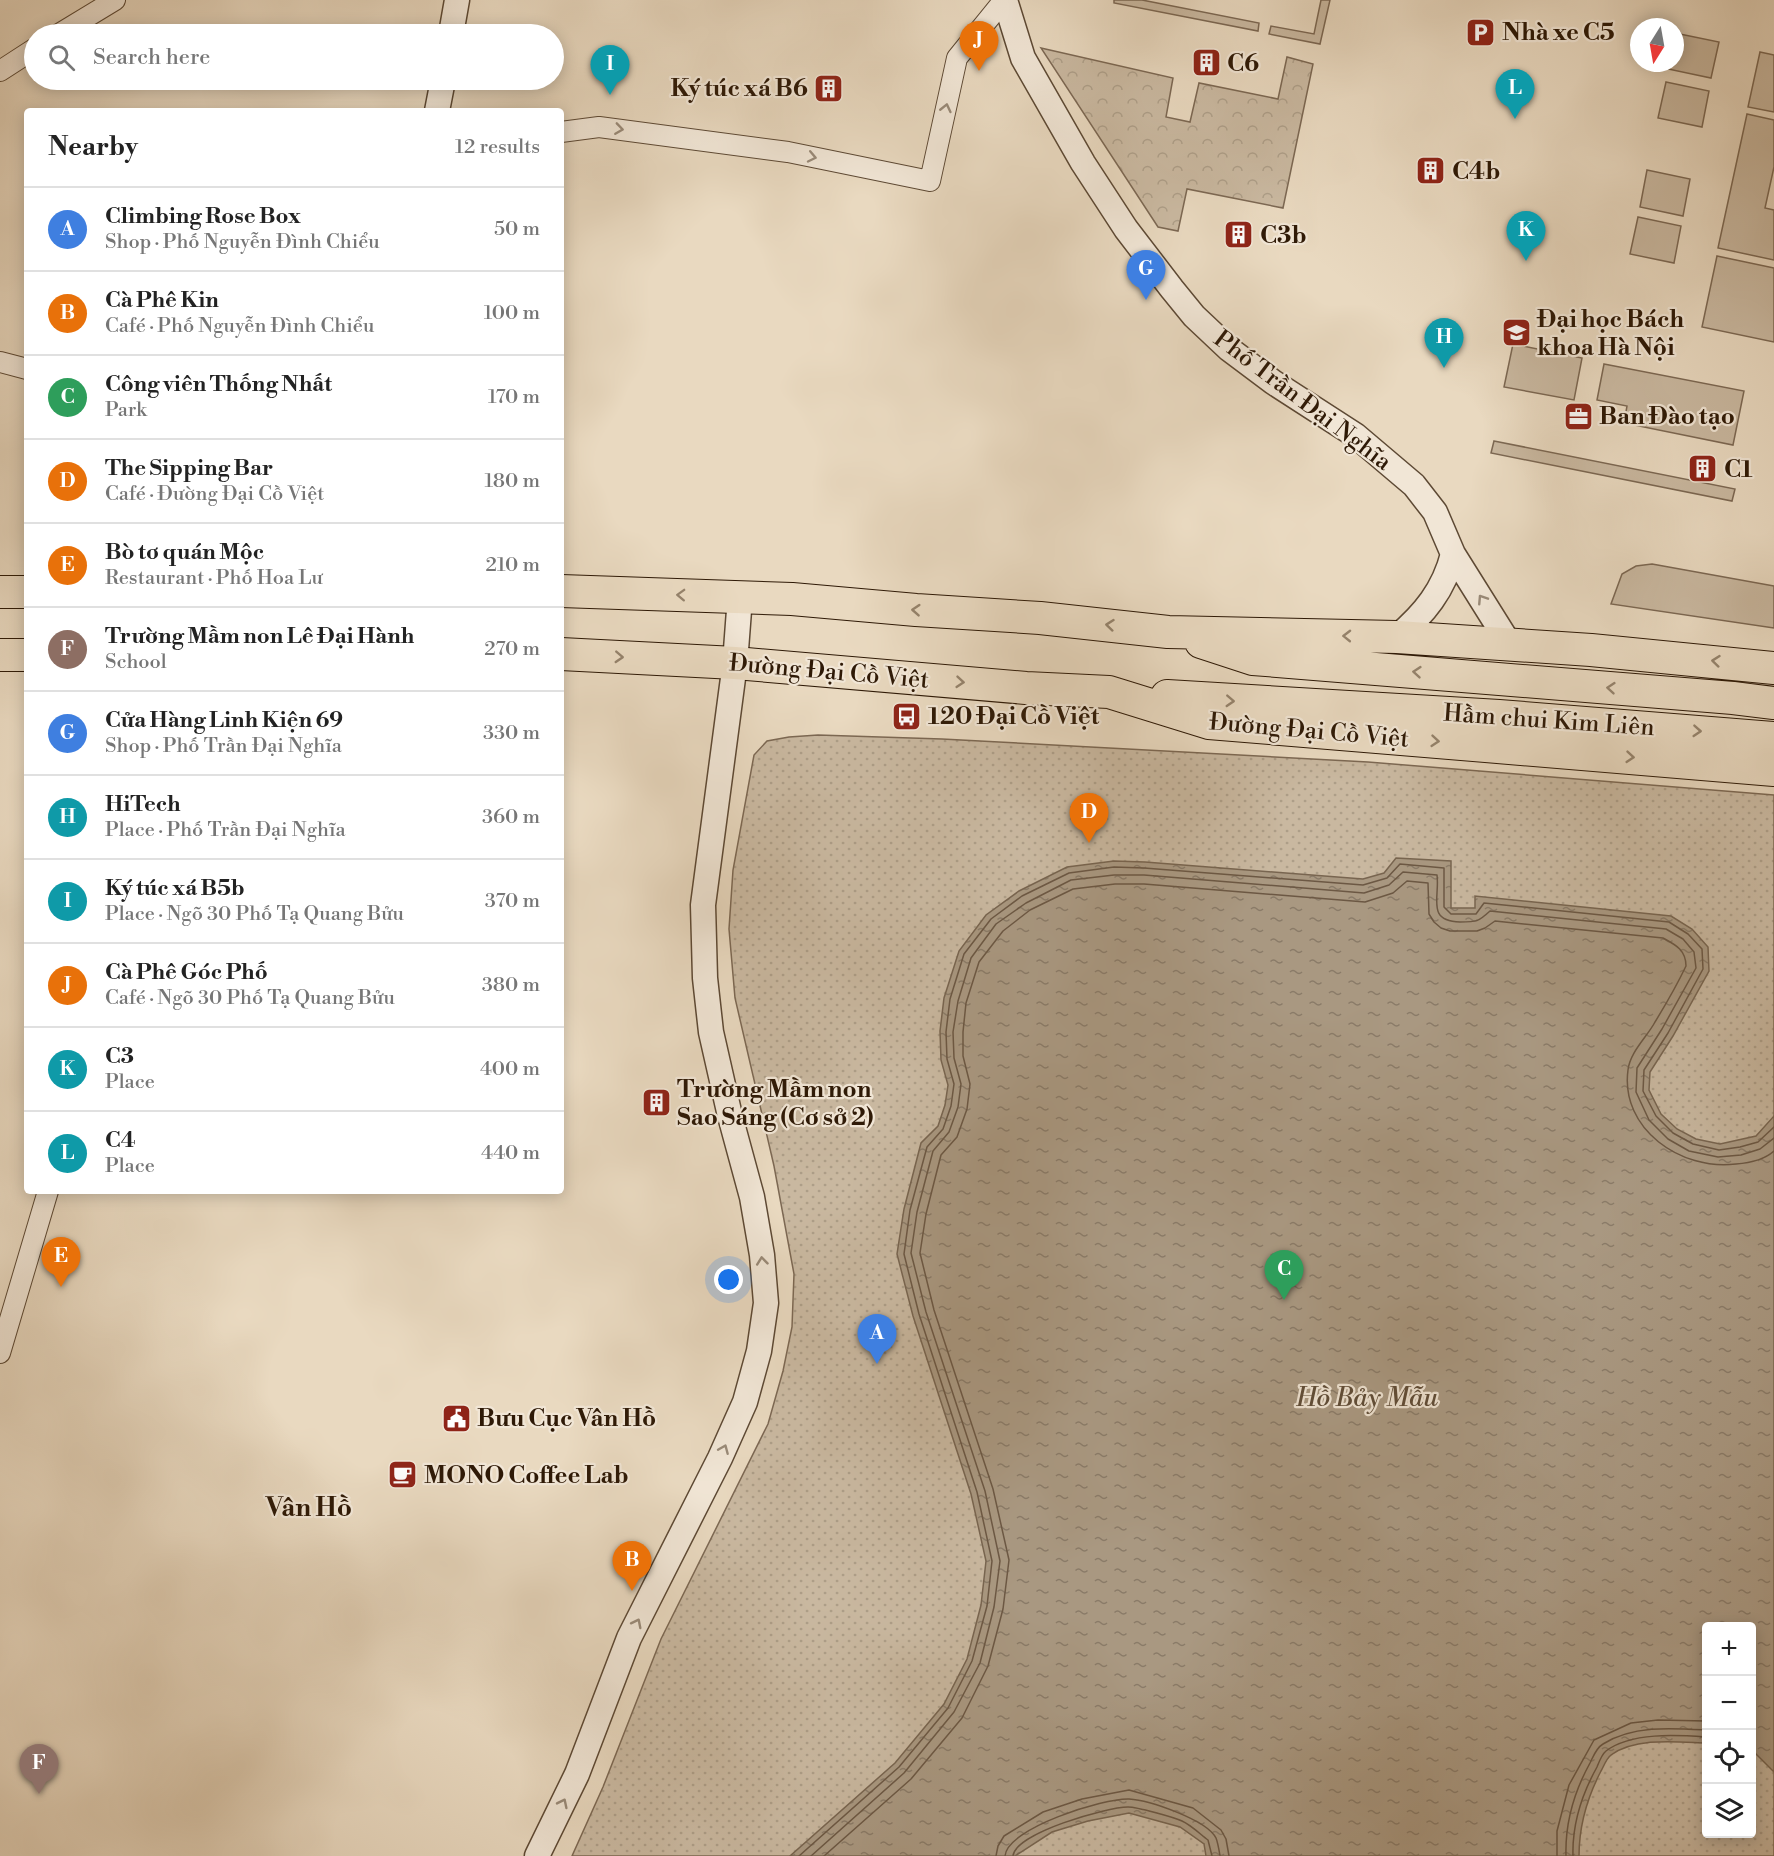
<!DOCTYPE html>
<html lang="en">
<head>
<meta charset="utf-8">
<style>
  :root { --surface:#fff; --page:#f6f6f6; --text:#222; --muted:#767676; --line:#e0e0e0; --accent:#8f2418 }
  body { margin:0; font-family:"Libre Bodoni",serif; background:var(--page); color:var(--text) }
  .controls { position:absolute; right:18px; bottom:18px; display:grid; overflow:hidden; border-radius:6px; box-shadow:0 3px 15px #0003 }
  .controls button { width:54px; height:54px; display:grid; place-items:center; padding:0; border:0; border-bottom:2px solid var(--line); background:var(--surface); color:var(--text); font:30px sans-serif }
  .compass { position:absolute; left:1630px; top:18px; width:54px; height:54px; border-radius:50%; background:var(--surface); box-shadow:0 3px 15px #0003; rotate:191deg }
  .you { position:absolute; left:729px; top:1280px; width:21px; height:21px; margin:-15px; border:4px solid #fff; border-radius:50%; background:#1a73e8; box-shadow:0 0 0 9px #1a73e833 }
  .badge { display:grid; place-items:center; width:39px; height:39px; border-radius:50%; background:var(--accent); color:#fff; font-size:20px; font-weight:700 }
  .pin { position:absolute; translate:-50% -50px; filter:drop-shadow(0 2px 3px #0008) }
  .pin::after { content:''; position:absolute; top:32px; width:21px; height:18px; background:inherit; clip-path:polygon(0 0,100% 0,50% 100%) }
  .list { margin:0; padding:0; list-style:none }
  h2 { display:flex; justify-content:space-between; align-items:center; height:78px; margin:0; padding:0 24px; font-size:26px }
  h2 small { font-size:20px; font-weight:400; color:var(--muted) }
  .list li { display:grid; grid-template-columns:39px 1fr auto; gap:18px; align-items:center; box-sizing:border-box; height:84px; padding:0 24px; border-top:2px solid var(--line) }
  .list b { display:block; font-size:22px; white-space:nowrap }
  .list p { margin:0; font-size:20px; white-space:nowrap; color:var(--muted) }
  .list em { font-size:20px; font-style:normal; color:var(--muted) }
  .icon { flex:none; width:33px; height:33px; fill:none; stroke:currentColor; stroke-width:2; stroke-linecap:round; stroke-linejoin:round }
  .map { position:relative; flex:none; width:1774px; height:1856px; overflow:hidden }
  .search { position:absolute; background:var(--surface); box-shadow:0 3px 15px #0003; left:24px; top:24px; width:540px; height:66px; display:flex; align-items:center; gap:15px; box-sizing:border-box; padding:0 21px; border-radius:33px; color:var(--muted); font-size:22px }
  .panel { position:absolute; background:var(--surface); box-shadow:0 3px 15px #0003; left:24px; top:108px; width:540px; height:1086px; border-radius:6px }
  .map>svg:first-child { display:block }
  .green { fill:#c9b8a0; stroke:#7c6853; stroke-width:1.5 }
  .forest { fill:url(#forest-crowns); stroke:#7c6853; stroke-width:1.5 }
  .park { fill:url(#park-dots); stroke:#7c6853; stroke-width:1.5; fill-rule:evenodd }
  .water { fill:url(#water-ripples); stroke:#786550; stroke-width:1.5 }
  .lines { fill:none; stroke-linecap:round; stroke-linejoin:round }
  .shore { stroke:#6c5844; stroke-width:1.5 }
  .minor-casing { stroke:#5d4934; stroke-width:22 }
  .tertiary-casing { stroke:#5d4934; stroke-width:27 }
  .primary-casing { stroke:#2e1906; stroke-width:34 }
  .minor { stroke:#f1e6d6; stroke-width:20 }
  .tertiary { stroke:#f1e6d6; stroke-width:24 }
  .primary { stroke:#e9d9c0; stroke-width:32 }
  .oneway { stroke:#998a78 }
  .oneway2 { stroke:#95836c }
  .labels { text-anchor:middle; stroke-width:4.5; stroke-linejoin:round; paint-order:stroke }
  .poi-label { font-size:24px; font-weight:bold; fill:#2e1906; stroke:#f1e6d6; text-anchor:start }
  .street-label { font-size:24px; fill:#2e1906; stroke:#f1e6d6 }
  .water-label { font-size:26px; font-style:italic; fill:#5f4c37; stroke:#f1e6d6 }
  .neighbourhood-label { font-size:26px; font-weight:bold; fill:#2e1906; stroke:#f1e6d6 }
</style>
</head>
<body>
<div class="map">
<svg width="1774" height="1856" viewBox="0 0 1774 1856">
  <defs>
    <pattern id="forest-crowns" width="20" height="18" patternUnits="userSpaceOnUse" patternTransform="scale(1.5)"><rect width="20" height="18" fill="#c9b8a0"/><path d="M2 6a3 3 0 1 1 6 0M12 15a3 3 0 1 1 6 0" fill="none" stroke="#ad9e88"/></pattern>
    <pattern id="park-dots" width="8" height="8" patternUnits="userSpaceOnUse" patternTransform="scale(1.5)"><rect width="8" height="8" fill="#c9b8a0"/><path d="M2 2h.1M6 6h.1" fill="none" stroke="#ad9e88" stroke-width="1.8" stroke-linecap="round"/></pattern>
    <pattern id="water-ripples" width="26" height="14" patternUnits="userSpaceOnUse" patternTransform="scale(1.5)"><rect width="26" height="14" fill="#a99881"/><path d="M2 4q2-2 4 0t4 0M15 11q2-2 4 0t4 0" fill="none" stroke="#8a7b68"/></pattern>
  </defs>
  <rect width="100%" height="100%" fill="#e9d9c0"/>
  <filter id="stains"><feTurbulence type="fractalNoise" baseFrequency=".00333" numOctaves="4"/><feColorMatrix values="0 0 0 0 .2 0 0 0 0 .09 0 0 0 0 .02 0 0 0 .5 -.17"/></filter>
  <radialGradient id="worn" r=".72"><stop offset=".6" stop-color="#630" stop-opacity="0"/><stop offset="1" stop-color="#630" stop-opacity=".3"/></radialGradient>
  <path class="green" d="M1114,0H1142L1259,23L1258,31L1114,3Z
    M1321,0H1330L1320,44L1269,34L1271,26L1314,34Z
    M1675,33L1719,42L1711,78L1668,69L1669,63H1675Z
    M1760,52L1774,55V112L1748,107Z
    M1666,82L1709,91L1702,127L1658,118Z
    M1747,114L1774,120V167L1765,208L1774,210V260L1718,248Z
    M1647,170L1690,179L1683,216L1640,207Z
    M1638,217L1681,226L1674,263L1630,254Z
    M1717,256L1774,268V342L1702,327Z
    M1513,344L1582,358L1574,400L1504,387Z
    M1604,364L1744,391L1733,445L1624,423L1627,406L1597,400Z
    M1494,441L1735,489L1732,501L1491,453Z
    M1652,564L1774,586V628L1611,604L1622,574L1636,566Z"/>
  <path class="forest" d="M1041,48L1173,78L1166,117L1190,122L1199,83L1278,99L1287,57L1313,64L1283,208L1187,189L1178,231L1158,227Z"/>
  <path class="park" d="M818,735L942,739L1368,762L1774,795V1856H572L603,1787L661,1639L768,1424L783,1371L792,1327L794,1274L774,1166L735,998L729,929L733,870L754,755L767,741L789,737ZM1706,1626H1752V1834H1706Z"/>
  <path class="water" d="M1396,858L1451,861V908H1475V896L1671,916L1692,929L1708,947L1709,971L1673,1036L1650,1072L1649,1090L1661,1114L1677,1129L1696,1139L1720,1144L1756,1136L1774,1116V1772L1752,1750V1626H1706V1743C1677,1742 1636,1737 1611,1755C1606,1759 1604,1766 1601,1771C1587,1798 1579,1826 1579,1856H1206L1204,1844L1180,1827L1129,1813L1088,1821L1052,1832L1015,1856H790L895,1763L944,1704L967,1659L981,1605L986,1561L971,1494L913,1316L897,1254L904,1209L921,1143L938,1126L945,1105L948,1085L941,1060L940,1031L944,998L959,951L986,915L1019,891L1067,867L1114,861L1145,862L1363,879L1384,873Z"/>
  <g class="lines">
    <path class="shore" d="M799,1856L899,1767L948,1708L972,1661L987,1606L992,1561L977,1492L919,1314L904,1254L910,1210L927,1147L943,1129L951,1106L954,1084L947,1059L946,1032L950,999L964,954L991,919L1022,896L1069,873L1114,867L1144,868L1363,885L1387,878L1400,864L1444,868V907L1451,914H1476L1484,903L1669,922L1688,934L1702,949L1703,969L1668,1033L1644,1070L1643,1091L1656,1116L1673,1133L1693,1144L1719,1150L1740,1147L1758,1142L1774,1127
      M811,1856L904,1773L954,1712L980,1663L994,1607L1000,1561L985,1491L926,1312L911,1253L917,1212L933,1151L949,1132L958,1107L961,1084L954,1058L953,1032L958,1001L971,958L996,924L1026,903L1071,880L1114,875H1144L1364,893L1389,885L1403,872L1437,875C1440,898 1426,921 1460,922C1477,922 1478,922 1490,911L1666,929L1683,939L1694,952L1696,968L1662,1029L1637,1068L1636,1092L1649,1120L1668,1139L1689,1151L1718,1157L1741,1155L1760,1149L1774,1138
      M824,1856L911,1779L962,1718L988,1666L1003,1609L1009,1560L993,1489L934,1310L920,1253L926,1214L941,1155L957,1137L967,1109L970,1084L963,1056V1032L966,1003L979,962L1003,931L1030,910L1073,889L1115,884H1144L1365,902L1393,893L1407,881L1428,883L1429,914L1434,922L1441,928L1450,931H1477L1485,928L1495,921L1663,938C1676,945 1686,950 1686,966C1677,985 1666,1004 1655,1022C1647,1037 1630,1052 1628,1070C1620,1129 1681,1171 1736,1164C1749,1163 1764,1160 1774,1151
      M996,1856L998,1846L1004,1836L1043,1812L1082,1799L1129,1790L1193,1808L1221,1830L1226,1839L1229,1856
      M1005,1856C1007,1828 1104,1798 1129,1799C1149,1800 1207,1820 1216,1838C1218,1843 1219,1850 1220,1856
      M1013,1856C1015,1833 1107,1807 1128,1807C1137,1807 1173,1817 1182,1821C1191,1825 1200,1834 1208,1840L1212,1856
      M1557,1856V1831L1569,1785L1594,1740L1631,1723L1658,1720L1706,1721
      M1566,1856C1565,1823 1574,1792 1590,1763C1593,1757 1596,1748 1603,1744C1633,1725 1672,1728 1706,1730
      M1573,1856C1572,1824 1582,1794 1597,1767C1599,1762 1602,1754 1606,1751C1631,1732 1677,1735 1706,1737"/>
    <defs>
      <path id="minor" d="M59,34L115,0
        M0,71L34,49
        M561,132L599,127L788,152L930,181L957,58L1004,0
        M0,362L27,369
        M0,1353L48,1191"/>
      <path id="tertiary" d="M1005,0L1023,58L1083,163L1126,229L1172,289L1194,316L1229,349L1273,382L1355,435L1414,485L1435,512L1453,554L1510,645
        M451,34L457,0
        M437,111L443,80
        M1397,637C1424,614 1444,590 1453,554
        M537,1856L577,1774L629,1638L720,1458L745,1402L759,1351L766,1303L762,1255L752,1197L730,1116L711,1032L705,978L703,905L735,663L740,597"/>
      <path id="primary" d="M561,591L792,599L916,610L1040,618L1168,632L1397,637L1591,650L1774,668
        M0,592H27
        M1201,642L1253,659L1733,698L1774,703
        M561,654L735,663L1026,688L1109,692L1209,723L1774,770
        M0,655H27
        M1167,696L1499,716L1774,738"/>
    </defs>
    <use href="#minor" class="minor-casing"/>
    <use href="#tertiary" class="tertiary-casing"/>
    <use href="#primary" class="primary-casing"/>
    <use href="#minor" class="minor"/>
    <use href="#tertiary" class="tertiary"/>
    <use href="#primary" class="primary"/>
  </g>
  <defs><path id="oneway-chevron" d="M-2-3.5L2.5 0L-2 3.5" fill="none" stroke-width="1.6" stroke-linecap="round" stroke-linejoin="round" transform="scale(1.5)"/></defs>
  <g class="oneway">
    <use href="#oneway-chevron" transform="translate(946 108) rotate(-77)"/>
    <use href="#oneway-chevron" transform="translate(619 129) rotate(8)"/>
    <use href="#oneway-chevron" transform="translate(812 157) rotate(12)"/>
    <use href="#oneway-chevron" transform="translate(1482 599) rotate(-123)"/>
    <use href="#oneway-chevron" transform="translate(762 1261) rotate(-96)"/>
    <use href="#oneway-chevron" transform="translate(724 1449) rotate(-67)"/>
    <use href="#oneway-chevron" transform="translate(637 1623) rotate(-63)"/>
    <use href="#oneway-chevron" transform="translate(563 1803) rotate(-64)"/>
  </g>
  <g class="oneway2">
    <use href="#oneway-chevron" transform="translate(681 595) rotate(-178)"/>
    <use href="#oneway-chevron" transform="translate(916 610) rotate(-176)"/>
    <use href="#oneway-chevron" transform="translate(1110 625) rotate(-174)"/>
    <use href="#oneway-chevron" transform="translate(1347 636) rotate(-179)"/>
    <use href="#oneway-chevron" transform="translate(619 657) rotate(3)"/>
    <use href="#oneway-chevron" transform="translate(1716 661) rotate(-174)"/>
    <use href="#oneway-chevron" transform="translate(1417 672) rotate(-175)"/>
    <use href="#oneway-chevron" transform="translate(960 682) rotate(5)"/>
    <use href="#oneway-chevron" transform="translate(1611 688) rotate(-175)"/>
    <use href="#oneway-chevron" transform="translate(1230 701) rotate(3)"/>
    <use href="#oneway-chevron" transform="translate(1697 731) rotate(4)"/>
    <use href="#oneway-chevron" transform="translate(1435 741) rotate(5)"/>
    <use href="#oneway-chevron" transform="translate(1630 757) rotate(5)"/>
  </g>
  <defs>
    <symbol id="parking-square" viewBox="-11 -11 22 22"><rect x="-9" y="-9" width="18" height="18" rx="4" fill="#8f2418" stroke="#f1e6d6"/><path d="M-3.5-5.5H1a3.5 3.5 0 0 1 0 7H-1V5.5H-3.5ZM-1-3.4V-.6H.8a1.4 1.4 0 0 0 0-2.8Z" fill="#fff"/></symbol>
    <symbol id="building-square" viewBox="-11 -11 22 22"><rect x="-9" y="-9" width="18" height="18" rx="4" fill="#8f2418" stroke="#f1e6d6"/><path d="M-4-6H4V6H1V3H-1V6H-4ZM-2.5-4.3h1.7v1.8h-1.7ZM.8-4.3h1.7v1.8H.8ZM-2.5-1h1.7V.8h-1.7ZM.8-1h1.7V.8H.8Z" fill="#fff"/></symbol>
    <symbol id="university-square" viewBox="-11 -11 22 22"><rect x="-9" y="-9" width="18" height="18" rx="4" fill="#8f2418" stroke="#f1e6d6"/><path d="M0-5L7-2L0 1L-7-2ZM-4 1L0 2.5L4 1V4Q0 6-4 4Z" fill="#fff"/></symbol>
    <symbol id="office-square" viewBox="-11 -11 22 22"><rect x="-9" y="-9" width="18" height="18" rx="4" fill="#8f2418" stroke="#f1e6d6"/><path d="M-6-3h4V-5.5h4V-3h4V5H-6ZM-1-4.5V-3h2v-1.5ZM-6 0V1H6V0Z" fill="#fff"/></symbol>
    <symbol id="bus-square" viewBox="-11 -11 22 22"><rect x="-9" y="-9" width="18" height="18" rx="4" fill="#8f2418" stroke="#f1e6d6"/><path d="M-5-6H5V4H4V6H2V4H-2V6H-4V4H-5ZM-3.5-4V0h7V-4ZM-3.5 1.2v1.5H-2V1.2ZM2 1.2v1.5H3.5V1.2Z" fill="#fff"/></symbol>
    <symbol id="civic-square" viewBox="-11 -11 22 22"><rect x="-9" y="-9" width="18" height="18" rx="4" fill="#8f2418" stroke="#f1e6d6"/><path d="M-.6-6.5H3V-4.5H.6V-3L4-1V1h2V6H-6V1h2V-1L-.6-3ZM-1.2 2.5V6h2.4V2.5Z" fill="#fff"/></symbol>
    <symbol id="cafe-square" viewBox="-11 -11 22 22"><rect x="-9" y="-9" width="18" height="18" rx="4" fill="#8f2418" stroke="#f1e6d6"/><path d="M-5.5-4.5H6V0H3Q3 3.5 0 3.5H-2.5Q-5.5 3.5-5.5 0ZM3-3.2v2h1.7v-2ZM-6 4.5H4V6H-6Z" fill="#fff"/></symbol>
  </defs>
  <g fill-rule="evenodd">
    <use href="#parking-square" x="1464" y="16" width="33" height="33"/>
    <use href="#building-square" x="1190" y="46" width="33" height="33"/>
    <use href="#building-square" x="812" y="72" width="33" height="33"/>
    <use href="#building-square" x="1414" y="154" width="33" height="33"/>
    <use href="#building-square" x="1222" y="218" width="33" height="33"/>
    <use href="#university-square" x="1500" y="316" width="33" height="33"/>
    <use href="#office-square" x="1562" y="400" width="33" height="33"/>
    <use href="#building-square" x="1686" y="452" width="33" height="33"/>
    <use href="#bus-square" x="890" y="700" width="33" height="33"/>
    <use href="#building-square" x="640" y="1086" width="33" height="33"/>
    <use href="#civic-square" x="440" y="1402" width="33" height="33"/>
    <use href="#cafe-square" x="386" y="1458" width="33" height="33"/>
  </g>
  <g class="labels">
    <g class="poi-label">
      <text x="1502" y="40">Nhà xe C5</text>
      <text x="1227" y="71">C6</text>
      <text x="808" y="96" text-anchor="end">Ký túc xá B6</text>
      <text x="1452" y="179">C4b</text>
      <text x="1260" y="243">C3b</text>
      <text x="1537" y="327">Đại học Bách<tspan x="1537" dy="28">khoa Hà Nội</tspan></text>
      <text x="1599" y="424">Ban Đào tạo</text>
      <text x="1724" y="477">C1</text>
      <text x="928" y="724">120 Đại Cồ Việt</text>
      <text x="677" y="1097">Trường Mầm non<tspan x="677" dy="28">Sao Sáng (Cơ sở 2)</tspan></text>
      <text x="477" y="1426">Bưu Cục Vân Hồ</text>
      <text x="424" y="1483">MONO Coffee Lab</text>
    </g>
    <g class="street-label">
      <text transform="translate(1303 400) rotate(37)" y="8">Phố Trần Đại Nghĩa</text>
      <text transform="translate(829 671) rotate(5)" y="8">Đường Đại Cồ Việt</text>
      <text transform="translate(1549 720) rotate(4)" y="8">Hầm chui Kim Liên</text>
      <text transform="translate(1309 730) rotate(5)" y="8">Đường Đại Cồ Việt</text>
    </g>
    <g class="water-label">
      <text x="1367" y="1406">Hồ Bảy Mẫu</text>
    </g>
    <g class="neighbourhood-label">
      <text x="309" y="1516">Vân Hồ</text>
    </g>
  </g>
  <rect width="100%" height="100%" filter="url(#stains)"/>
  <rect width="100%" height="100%" fill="url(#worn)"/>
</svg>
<div class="controls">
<button>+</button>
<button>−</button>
<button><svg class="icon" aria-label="locate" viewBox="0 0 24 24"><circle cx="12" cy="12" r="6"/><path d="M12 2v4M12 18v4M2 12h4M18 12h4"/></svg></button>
<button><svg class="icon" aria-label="layers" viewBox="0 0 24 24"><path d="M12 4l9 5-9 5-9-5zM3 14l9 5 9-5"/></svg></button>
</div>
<svg class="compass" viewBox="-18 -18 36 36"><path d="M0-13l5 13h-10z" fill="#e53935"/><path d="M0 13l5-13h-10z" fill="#767676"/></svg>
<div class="you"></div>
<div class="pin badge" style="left:877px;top:1364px;background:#3f7fe0">A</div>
<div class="pin badge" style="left:632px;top:1591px;background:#e8710a">B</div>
<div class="pin badge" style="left:1284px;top:1300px;background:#2e9e5b">C</div>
<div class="pin badge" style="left:1089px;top:843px;background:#e8710a">D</div>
<div class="pin badge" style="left:61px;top:1287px;background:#e8710a">E</div>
<div class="pin badge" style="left:39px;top:1794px;background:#8d6e63">F</div>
<div class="pin badge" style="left:1146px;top:300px;background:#3f7fe0">G</div>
<div class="pin badge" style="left:1444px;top:368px;background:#0f9aa8">H</div>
<div class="pin badge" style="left:610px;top:95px;background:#0f9aa8">I</div>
<div class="pin badge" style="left:979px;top:71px;background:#e8710a">J</div>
<div class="pin badge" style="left:1526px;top:261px;background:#0f9aa8">K</div>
<div class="pin badge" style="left:1515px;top:119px;background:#0f9aa8">L</div>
<div class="search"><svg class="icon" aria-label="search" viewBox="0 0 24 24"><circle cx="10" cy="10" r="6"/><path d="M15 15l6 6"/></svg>Search here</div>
<section class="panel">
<h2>Nearby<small>12 results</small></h2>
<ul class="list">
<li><span class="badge" style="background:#3f7fe0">A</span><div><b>Climbing Rose Box</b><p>Shop · Phố Nguyễn Đình Chiểu</p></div><em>50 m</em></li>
<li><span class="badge" style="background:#e8710a">B</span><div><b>Cà Phê Kin</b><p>Café · Phố Nguyễn Đình Chiểu</p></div><em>100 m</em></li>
<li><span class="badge" style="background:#2e9e5b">C</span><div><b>Công viên Thống Nhất</b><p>Park</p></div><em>170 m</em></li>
<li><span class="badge" style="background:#e8710a">D</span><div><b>The Sipping Bar</b><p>Café · Đường Đại Cồ Việt</p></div><em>180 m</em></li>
<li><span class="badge" style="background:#e8710a">E</span><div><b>Bò tơ quán Mộc</b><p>Restaurant · Phố Hoa Lư</p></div><em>210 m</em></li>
<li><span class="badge" style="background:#8d6e63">F</span><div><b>Trường Mầm non Lê Đại Hành</b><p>School</p></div><em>270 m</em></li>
<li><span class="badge" style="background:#3f7fe0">G</span><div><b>Cửa Hàng Linh Kiện 69</b><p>Shop · Phố Trần Đại Nghĩa</p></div><em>330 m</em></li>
<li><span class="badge" style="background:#0f9aa8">H</span><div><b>HiTech</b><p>Place · Phố Trần Đại Nghĩa</p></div><em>360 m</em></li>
<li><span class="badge" style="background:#0f9aa8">I</span><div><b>Ký túc xá B5b</b><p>Place · Ngõ 30 Phố Tạ Quang Bửu</p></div><em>370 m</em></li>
<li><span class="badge" style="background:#e8710a">J</span><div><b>Cà Phê Góc Phố</b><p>Café · Ngõ 30 Phố Tạ Quang Bửu</p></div><em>380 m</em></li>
<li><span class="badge" style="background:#0f9aa8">K</span><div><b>C3</b><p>Place</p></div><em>400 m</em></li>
<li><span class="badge" style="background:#0f9aa8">L</span><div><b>C4</b><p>Place</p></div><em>440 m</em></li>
</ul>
</section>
</div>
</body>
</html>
